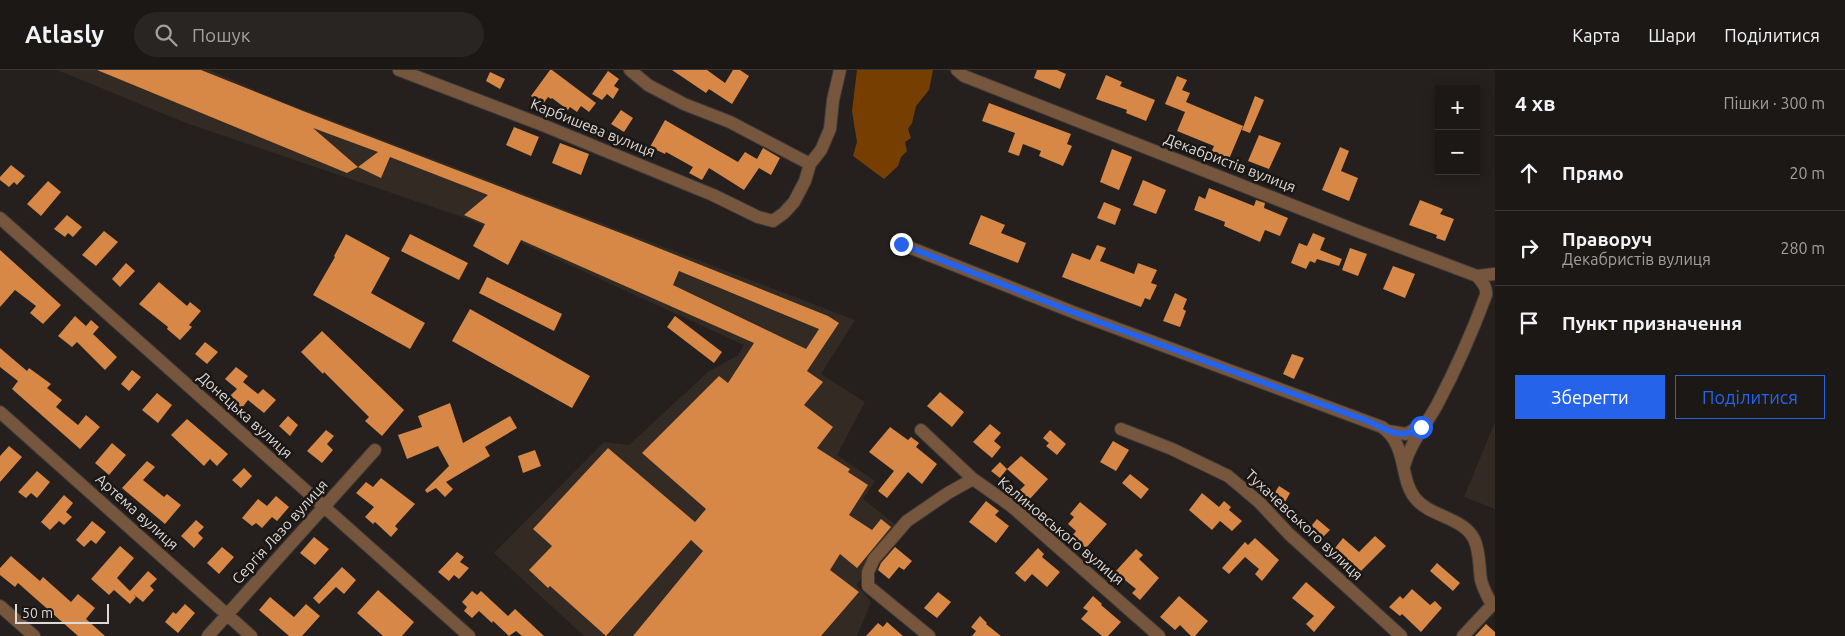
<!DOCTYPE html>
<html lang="uk">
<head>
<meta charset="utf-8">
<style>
  :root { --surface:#1c1816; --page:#292523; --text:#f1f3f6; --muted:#a0a0a1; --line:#3a3735; --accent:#2563eb }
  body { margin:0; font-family:Ubuntu,sans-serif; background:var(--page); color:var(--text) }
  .controls { position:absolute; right:15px; top:15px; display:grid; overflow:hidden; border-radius:0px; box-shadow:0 2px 12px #0003 }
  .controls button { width:45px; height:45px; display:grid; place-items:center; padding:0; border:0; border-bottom:1px solid var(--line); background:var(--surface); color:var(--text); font:25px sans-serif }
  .scale { position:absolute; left:15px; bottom:12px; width:94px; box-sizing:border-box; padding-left:5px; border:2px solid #dcd9d7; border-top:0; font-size:14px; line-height:18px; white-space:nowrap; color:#dcd9d7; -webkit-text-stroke:4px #1b1714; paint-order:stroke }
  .stop { position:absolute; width:15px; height:15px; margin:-11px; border:4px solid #2563eb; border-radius:50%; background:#fff }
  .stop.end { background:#2563eb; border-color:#fff; box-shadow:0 1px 5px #0008 }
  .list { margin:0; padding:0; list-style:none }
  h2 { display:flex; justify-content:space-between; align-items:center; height:65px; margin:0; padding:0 20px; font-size:21px }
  h2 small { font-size:16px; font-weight:400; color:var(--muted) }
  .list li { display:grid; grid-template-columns:32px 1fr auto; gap:15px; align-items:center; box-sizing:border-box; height:75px; padding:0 20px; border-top:1px solid var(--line) }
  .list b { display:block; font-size:19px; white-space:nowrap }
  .list p { margin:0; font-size:16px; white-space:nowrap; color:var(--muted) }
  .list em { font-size:16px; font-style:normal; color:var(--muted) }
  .actions { display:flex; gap:10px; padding:15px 20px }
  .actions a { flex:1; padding:11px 0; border:1px solid var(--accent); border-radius:0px; text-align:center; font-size:18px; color:var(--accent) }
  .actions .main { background:var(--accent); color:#fff }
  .icon { flex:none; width:28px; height:28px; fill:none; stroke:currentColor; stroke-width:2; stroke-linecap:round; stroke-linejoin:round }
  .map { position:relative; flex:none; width:1495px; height:566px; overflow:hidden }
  header { display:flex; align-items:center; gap:30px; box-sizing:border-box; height:70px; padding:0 25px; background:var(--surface); border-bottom:1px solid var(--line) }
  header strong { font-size:24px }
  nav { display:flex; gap:28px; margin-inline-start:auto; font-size:18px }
  .search { width:350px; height:45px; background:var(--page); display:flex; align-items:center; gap:12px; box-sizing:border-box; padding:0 18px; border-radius:28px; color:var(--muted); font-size:19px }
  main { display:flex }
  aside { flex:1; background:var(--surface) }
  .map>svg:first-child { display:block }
  .built { fill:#322a23 }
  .water { fill:#773e02 }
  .building { fill:#d78746; fill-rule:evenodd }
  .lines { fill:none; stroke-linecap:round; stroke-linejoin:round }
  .street-casing { stroke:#3f3a37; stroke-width:14 }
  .street { stroke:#76563d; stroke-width:12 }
  .route { stroke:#2563eb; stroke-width:6 }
  .labels { text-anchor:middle; stroke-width:5; stroke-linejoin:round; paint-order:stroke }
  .street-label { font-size:15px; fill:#dcd9d7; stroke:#1b1714 }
</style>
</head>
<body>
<header>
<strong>Atlasly</strong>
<div class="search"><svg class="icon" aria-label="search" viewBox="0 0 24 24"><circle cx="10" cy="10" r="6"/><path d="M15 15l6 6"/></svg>Пошук</div>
<nav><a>Карта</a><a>Шари</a><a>Поділитися</a></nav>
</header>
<main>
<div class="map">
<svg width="1495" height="566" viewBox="0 0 1495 566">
  <rect width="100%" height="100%" fill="#25201d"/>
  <path class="built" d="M57,0H209L276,29L855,250L821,304L865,332L837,385L875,411L863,429L896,455L857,515L871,532L857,566H584L494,483L604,372L629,375L708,302L738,285L744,275L471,150L186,53Z
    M1495,352V439L1464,427Z"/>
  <path class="water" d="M857,0H933L929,20L916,36L912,53L908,59L911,68L905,72L907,81L901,87L898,96L884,109L853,86L857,72L852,41Z"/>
  <path class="building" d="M97,0H201L303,41L631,167L828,246L839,253L807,301L823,312L804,335L833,357L817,378L850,399L848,402L868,415L849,445L872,460L881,449L891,457L857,498L840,484L830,500L859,522L821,566H633L703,481L691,470L606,566L550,516L548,518L529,500L552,476L533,459L608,378L695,452L706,439L642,383L719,306L728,313L754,273L521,170L508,195L473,176L485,154L464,145L488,125L390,87L381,108L358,97L347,103ZM313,58L378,82L358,97ZM679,201L819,259L806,279L673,215Z
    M550,0H552L596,33L589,42L581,36L577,42L570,37L568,40L552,28L551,29L548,27L543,34L531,26Z
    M672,0H707L725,13L733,0H740L749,6L732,34L709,19L706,23Z
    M1037,0H1057L1066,4L1060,19L1034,8Z
    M608,1L619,9L614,16L619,19L613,29L607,24L602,30L592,24Z
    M490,2L505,9L500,19L486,11Z
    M1106,5L1122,12L1120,16L1155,30L1146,51L1126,43L1127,40L1096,29Z
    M1177,6L1187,10L1182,20L1190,23L1186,32L1243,56L1229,89L1211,82L1214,76L1177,61L1185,42L1165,34Z
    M1255,26L1264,30L1250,63L1242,60Z
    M989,33L1071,64L1067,74L1072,76L1063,96L1039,86L1041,81L1023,74L1019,86L1008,82L1015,63L982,51Z
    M621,40L633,48L624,62L611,54Z
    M665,50L738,92L745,82L757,89L763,78L780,88L771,105L759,98L744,120L709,98L702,110L689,103L693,97L666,82L665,84L650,77Z
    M514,57L539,67L531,86L506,75Z
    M1259,65L1281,73L1269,99L1248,91Z
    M560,73L589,84L581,105L552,93Z
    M1340,77L1349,81L1341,101L1358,108L1349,131L1322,120Z
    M1112,79L1132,87L1119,120L1100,112Z
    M11,95L25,106L17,115L14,112L9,117L0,110V107Z
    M1143,110L1166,120L1156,144L1133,135Z
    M48,111L61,122L41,146L27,134Z
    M1209,118L1254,136L1256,130L1265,133L1264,138L1288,148L1280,166L1265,160L1260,172L1224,156L1225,152L1194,140L1199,126L1205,129Z
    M1420,130L1443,139L1440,144L1454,149L1445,171L1436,168L1437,165L1409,155Z
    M1104,132L1121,139L1115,155L1097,148Z
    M67,145L82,157L73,167L68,163L65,167L54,159Z
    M981,145L1005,155L1001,163L1026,173L1018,193L969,174Z
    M104,161L118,172L96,196L82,185Z
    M1313,163L1325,168L1320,180L1342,189L1339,196L1317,189L1315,193L1310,191L1306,199L1291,193L1299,173L1307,176Z
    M346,164L390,188L371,223L425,253L410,279L313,225L335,187L334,186Z
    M410,164L468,193L459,210L401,181Z
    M1097,175L1106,178L1100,191L1134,204L1138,193L1157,200L1151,213L1157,215L1150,230L1145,228L1141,237L1062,207L1072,183L1090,190Z
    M1350,178L1367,184L1358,206L1342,200Z
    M0,180L61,235L43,254L30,243L36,236L15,220L0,237Z
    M126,193L135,201L120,217L112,209Z
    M1393,196L1415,204L1405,228L1383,219Z
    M487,207L562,244L554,261L479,223Z
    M159,212L187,236L190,232L201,241L189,255L192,257L180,270L167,259L168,257L139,234Z
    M1175,223L1187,229L1183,239L1186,241L1180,257L1163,251Z
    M470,239L590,306L572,338L452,271Z
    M75,246L86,256L91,250L99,257L93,264L117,287L105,300L77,272L72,277L58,266Z
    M675,246L722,282L714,293L667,257Z
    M322,261L404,340L382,366L365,351L369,347L324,302L323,304L301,282Z
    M205,272L218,282L207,294L195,284Z
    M0,278L27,301L29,298L51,314L47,318L62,330L56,337L78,355L86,345L100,357L80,379L12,319L18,311L0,297Z
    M1292,284L1304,288L1294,309L1283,304Z
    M236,297L248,306L243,312L258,324L263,319L276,330L264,343L248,330L242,338L229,327L237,319L225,309Z
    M132,300L141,307L129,321L121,314Z
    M940,322L964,342L952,357L927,336Z
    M157,323L172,335L158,353L142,340Z
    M450,333L463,373L510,346L517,358L485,377L490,386L446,412L453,419L445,427L436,418L427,423L425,420L449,396L438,376L407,389L398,365L422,357L418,346Z
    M288,346L298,355L290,366L279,356Z
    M187,349L228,384L217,396L210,389L204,396L171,365Z
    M990,354L1001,363L994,371L1001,377L992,388L973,372Z
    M890,357L908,370L911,367L919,373L916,377L937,394L922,414L908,402L887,428L878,421L894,401L869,382Z
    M326,360L334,366L327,374L333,380L322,393L307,381Z
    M1050,360L1066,374L1057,385L1046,376L1049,373L1043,368Z
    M1113,371L1129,380L1116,401L1100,392Z
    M112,373L126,385L109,405L95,393Z
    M9,376L22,387L0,412V386Z
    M535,380L541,396L523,403L518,386Z
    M1021,386L1048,409L1028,431L1018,422L1025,415L1007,399Z
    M147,391L155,397L143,410L164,427L167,424L181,435L165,454L122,418Z
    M1000,392L1007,399L1000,408L991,401Z
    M244,398L252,406L241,418L232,410Z
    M37,401L50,412L37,428L31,423L26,428L18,422Z
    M1130,404L1149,419L1141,429L1122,413Z
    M381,408L415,434L395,456L398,459L391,467L375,452L373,454L365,447L374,437L356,423L366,412L373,417Z
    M1279,416L1290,423L1284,434L1272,427Z
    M1202,423L1219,437L1224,431L1231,437L1229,440L1242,451L1232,461L1220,451L1212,460L1189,440Z
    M64,425L73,433L66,442L72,447L64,455L59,451L50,460L41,452Z
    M276,426L289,437L277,451L272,447L262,458L256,453L252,456L242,448L258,429L267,436Z
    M986,431L999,441L995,445L1009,456L996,473L969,452Z
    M1080,432L1107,454L1086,478L1072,466L1076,461L1068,454L1074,447L1070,444Z
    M1317,449L1330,460L1322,468L1317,464L1315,467L1307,461Z
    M196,450L204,457L198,463L203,468L194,478L181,466Z
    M92,451L106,462L96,474L91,470L84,477L76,470Z
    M1375,466L1386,476L1361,501L1335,478L1343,468L1359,482Z
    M314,467L329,479L315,495L300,483Z
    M1255,468L1279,490L1262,511L1255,504L1259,499L1245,487L1229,504L1222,498L1245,472L1248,475Z
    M120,476L134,488L117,508L130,521L148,501L157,509L150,516L154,520L143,532L133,524L136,527L130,534L114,520L109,525L91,509Z
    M222,477L234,487L219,504L207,493Z
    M895,477L912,491L904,500L899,497L889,509L878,500L881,493Z
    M1038,478L1044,484L1042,487L1060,502L1047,517L1032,504L1025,512L1015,503Z
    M1136,479L1143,485L1139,489L1159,508L1140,530L1132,523L1136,519L1115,502Z
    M457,482L464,487L460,492L469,498L459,509L454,505L449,511L438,502Z
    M11,486L40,511L43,507L71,532L78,524L95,538L86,549L105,566H78L18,513L15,517L0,505V498Z
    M1437,493L1460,513L1453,521L1430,501Z
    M342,497L356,510L344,524L336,517L319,534L313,528Z
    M1306,512L1335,537L1314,562L1306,554L1314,546L1292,528Z
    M1412,519L1430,535L1435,531L1442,538L1421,562L1402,544L1400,546L1389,537L1400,526L1403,529Z
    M378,520L414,552L402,566H383L357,543Z
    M472,521L477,525L481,521L508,546L515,539L544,566H522L516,561L509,566L493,551L492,553L479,541L472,548L464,541L467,537L462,532Z
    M938,522L951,532L937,548L924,538Z
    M1093,526L1102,534L1101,535L1121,552L1108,566H1102L1081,549L1088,541L1083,538Z
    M1179,526L1208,551L1195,566H1191L1180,555L1175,560L1160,547Z
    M270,527L294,547L306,534L320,546L302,566H289L259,540Z
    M185,534L195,543L178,563L165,552L173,542L176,544Z
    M980,546L987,553L986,554L1001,566H972L976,561L971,557Z
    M887,552L903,566H866L878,553L883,557Z
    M1486,554L1495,562V566H1475Z"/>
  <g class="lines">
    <defs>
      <path id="street" d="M399,0L540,54L713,125L758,147L773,151L784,143L794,132L805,111L810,94L821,80L830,59L833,30L840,0
        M630,0L648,15L684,34L730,52L810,94
        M957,0L964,6L1360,162L1477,206L1494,204
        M0,148L469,566
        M901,174L1078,244L1382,357C1408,375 1399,408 1415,428C1430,447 1463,447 1474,469C1480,481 1479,497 1481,510C1483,519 1488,527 1492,535
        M0,342L251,566
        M1121,359L1172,379L1228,406L1259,432L1289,464L1401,566
        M921,360L973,409L1010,435L1159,566
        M1388,361L1406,364L1423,355
        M1404,396C1411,371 1425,357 1437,335C1456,299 1472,263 1486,225C1487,217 1482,212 1477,206
        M0,536L34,566
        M208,566L375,380
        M929,566L868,516V502L874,489L907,451L948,423L973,409
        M1463,566L1492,535H1495"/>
    </defs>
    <use href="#street" class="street-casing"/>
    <use href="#street" class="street"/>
  </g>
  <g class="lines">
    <path class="route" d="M901,174L1078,244L1368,351C1389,360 1399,371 1421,357"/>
  </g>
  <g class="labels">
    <g class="street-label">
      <text transform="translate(593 58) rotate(22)" y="5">Карбишева вулиця</text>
      <text transform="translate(1230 93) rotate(21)" y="5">Декабристів вулиця</text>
      <text transform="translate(245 345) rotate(42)" y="5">Донецька вулиця</text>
      <text transform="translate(137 442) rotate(42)" y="5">Артема вулиця</text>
      <text transform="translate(1304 455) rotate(43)" y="5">Тухачевського вулиця</text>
      <text transform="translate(1061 461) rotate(40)" y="5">Калиновського вулиця</text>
      <text transform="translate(280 462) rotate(-48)" y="5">Сергія Лазо вулиця</text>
    </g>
  </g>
</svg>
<div class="controls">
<button>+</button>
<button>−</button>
</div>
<div class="scale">50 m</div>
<div class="stop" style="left:1421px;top:357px"></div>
<div class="stop end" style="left:901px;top:174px"></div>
</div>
<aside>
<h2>4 хв<small>Пішки · 300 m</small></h2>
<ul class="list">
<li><svg class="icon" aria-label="ahead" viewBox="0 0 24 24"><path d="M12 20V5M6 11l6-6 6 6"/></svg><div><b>Прямо</b></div><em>20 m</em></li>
<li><svg class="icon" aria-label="right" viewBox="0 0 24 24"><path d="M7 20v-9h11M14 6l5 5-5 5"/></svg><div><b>Праворуч</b><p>Декабристів вулиця</p></div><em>280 m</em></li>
<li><svg class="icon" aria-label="arrive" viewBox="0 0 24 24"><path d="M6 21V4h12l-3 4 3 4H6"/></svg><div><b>Пункт призначення</b></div></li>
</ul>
<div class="actions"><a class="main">Зберегти</a><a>Поділитися</a></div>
</aside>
</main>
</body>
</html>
